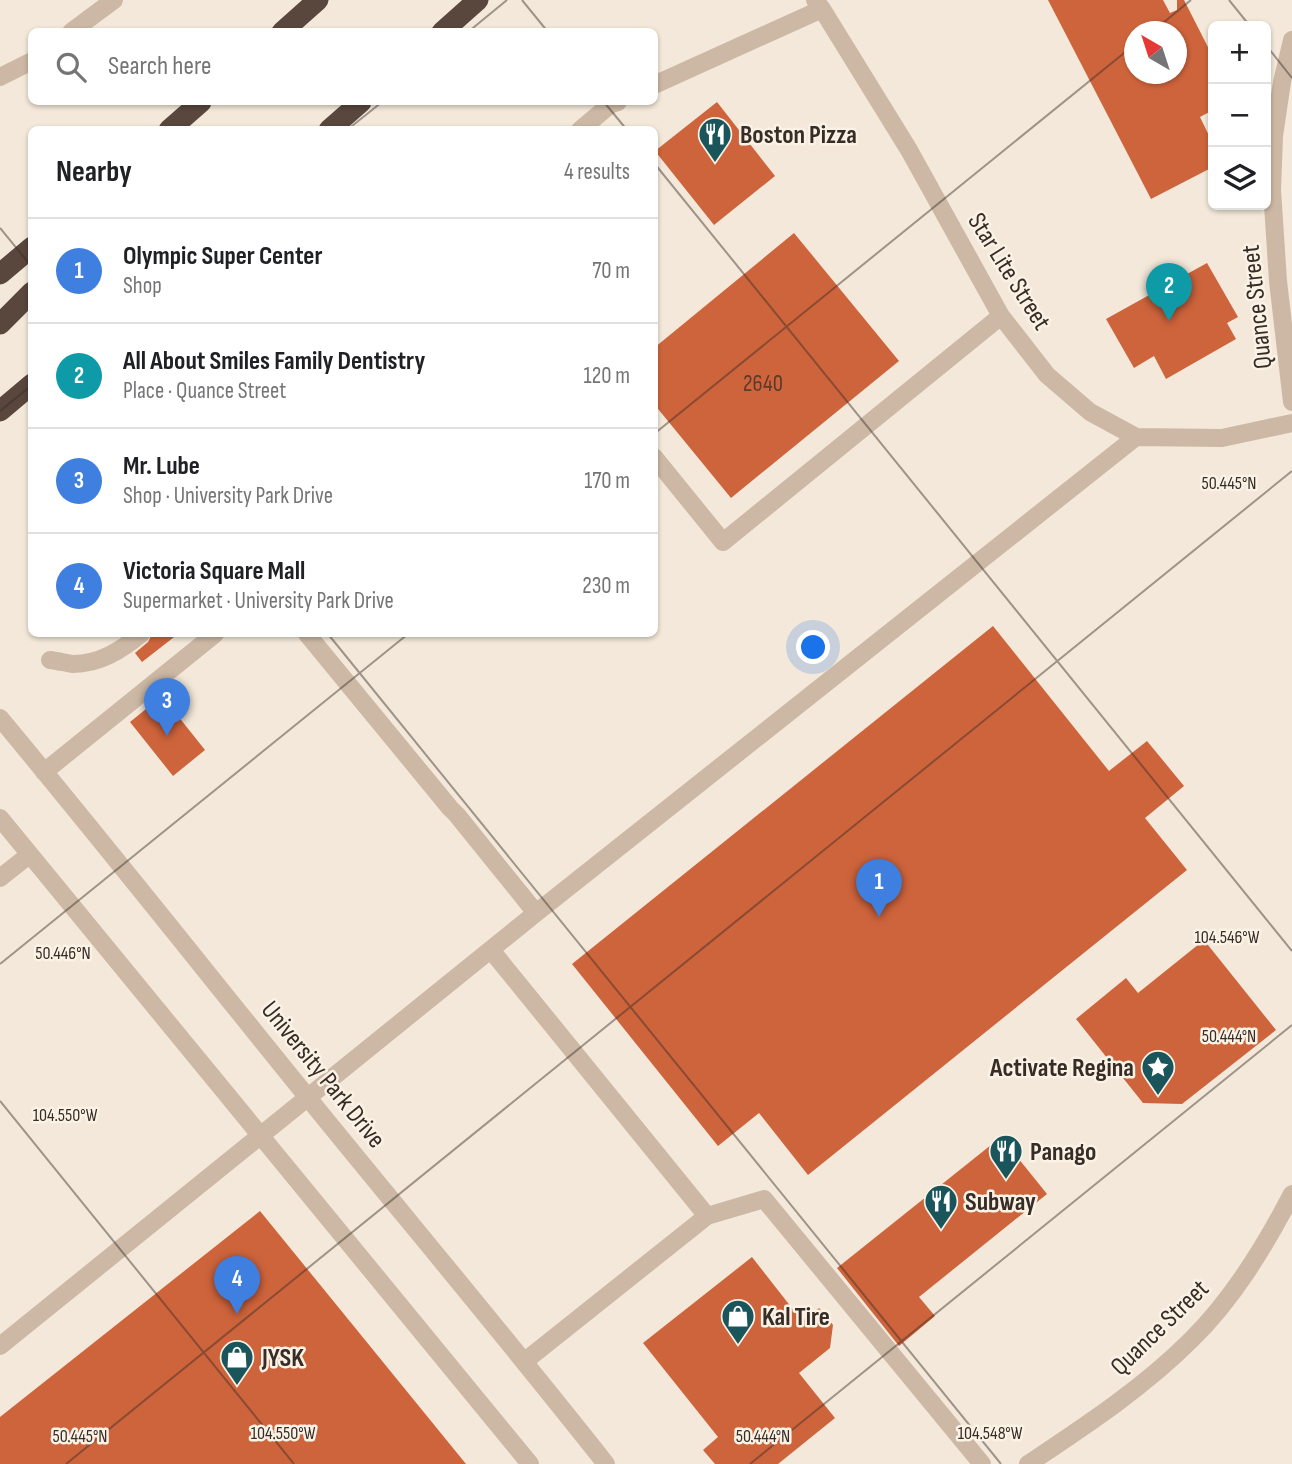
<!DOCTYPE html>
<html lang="en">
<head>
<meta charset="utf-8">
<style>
  :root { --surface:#fff; --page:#f2f2f2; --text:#202124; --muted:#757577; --line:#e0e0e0; --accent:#b45309 }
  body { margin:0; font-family:"Sofia Sans Condensed",sans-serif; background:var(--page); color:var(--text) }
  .controls { position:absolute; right:21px; top:21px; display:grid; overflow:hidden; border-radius:10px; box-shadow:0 2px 5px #0004 }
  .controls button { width:63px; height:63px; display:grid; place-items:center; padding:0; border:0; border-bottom:2px solid var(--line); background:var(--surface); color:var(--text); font:35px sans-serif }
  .compass { position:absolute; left:1124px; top:21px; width:63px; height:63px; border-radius:50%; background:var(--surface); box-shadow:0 2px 5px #0004; rotate:321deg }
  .you { position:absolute; left:814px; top:648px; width:24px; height:24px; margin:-18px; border:5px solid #fff; border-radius:50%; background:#1a73e8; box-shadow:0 0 0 10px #1a73e833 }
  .badge { display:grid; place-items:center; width:46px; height:46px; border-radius:50%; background:var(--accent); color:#fff; font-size:23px; font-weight:700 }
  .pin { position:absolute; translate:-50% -58px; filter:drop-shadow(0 2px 4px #0008) }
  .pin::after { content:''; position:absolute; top:37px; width:24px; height:21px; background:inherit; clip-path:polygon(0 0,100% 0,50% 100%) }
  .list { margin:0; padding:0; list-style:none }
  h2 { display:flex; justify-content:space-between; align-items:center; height:91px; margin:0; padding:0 28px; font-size:30px }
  h2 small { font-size:23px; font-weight:400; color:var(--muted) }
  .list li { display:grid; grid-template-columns:46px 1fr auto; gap:21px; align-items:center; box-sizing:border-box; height:105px; padding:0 28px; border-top:2px solid var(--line) }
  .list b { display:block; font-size:26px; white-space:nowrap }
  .list p { margin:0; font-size:23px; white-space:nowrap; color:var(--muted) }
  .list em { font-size:23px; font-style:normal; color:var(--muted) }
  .icon { flex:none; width:38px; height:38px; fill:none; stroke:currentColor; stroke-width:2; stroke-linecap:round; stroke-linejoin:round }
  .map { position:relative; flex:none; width:1292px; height:1464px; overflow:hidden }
  .search { position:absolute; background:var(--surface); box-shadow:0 2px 5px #0004; left:28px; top:28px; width:630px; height:77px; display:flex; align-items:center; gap:18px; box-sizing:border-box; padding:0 24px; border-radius:10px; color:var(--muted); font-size:26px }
  .panel { position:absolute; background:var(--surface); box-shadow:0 2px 5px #0004; left:28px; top:126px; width:630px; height:511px; border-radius:10px }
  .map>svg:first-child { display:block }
  .building { fill:#ce643c; fill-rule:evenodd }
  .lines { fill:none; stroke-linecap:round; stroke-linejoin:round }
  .minor { stroke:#ccb8a4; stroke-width:18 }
  .highway { stroke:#59463d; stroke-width:21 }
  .ticks { fill:none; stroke:#372c26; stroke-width:2; stroke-opacity:0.45 }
  .labels { text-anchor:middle; stroke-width:5; stroke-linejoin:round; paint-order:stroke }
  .number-label { font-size:23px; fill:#5d3a2c }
  .poi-label { font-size:26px; font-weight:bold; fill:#372c26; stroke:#fbf2e6; text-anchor:start }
  .street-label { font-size:26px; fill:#372c26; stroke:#fbf2e6 }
  .ticks-label { font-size:18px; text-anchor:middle; fill:#372c26; stroke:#fbf2e6; stroke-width:5; stroke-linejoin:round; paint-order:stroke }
</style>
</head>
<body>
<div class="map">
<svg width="1292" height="1464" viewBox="0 0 1292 1464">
  <rect width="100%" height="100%" fill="#f3e8d9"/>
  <path class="building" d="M1048,0H1163L1170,13L1177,10V0H1184L1213,57V110L1200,117L1213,144V167L1151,199ZM1135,32H1177V74H1135Z
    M717,102L775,176L714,225L655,151Z
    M794,233L899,361L731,498L654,404V348Z
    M1207,263L1238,317L1227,323L1236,339L1166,379L1154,356L1134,368L1106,319Z
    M993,626L1109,771L1147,741L1184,786L1145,818L1187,870L808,1175L759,1113L718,1146L572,964Z
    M152,634H178L142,662L135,653L148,642Z
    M162,696L205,750L173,776L130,722Z
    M1204,940L1276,1030L1182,1104L1143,1103L1076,1019L1126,978L1138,993Z
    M1001,1137L1047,1194L919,1297L935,1316L899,1346L837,1268Z
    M260,1211L466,1464H0V1417Z
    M752,1257L802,1321L819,1308L833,1325L830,1348L799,1373L835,1418L778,1464H715L703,1450L718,1437L643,1343Z"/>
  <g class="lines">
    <path class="minor" d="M815,0L822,9L909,150L1001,316L1047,375L1090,412L1136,437L1222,438L1292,423
      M71,32L114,0
      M1292,40L1282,82L1274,136L1272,190L1278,281L1292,402
      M0,77L32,61
      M654,85L822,9
      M580,130L611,104L618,102
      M654,457L723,542L1001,316
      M307,634L450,808L457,815L536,913
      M50,660C58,661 66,663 73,664C100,664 121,650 141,634
      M0,718C105,844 206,972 309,1099C408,1221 509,1341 606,1464
      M44,772L215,634
      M0,818L530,1464
      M0,878L29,855
      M491,950L707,1216
      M0,1346L536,913L1136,437
      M525,1361L707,1216L764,1199L982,1464
      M1028,1464C1085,1426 1143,1388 1191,1340C1233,1299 1265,1246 1292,1194"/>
    <path class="highway" d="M282,32L318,0
      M442,32L478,0
      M169,130L201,102
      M329,130L361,102
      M0,274L32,247
      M0,324L32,292
      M0,411L32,384"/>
  </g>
  <path class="ticks" d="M522,0L548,32M1229,0L1250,26M468,32L507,0M1152,32L1191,0M1266,45L1292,78M604,102L627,130M347,130L382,102M654,163L1292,951M0,228L32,267M0,411L32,385M654,434L1134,45M328,634L1001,1464M0,964L408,634M0,1101L294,1464M66,1464L1292,471M750,1464L1292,1025"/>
  <defs>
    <symbol id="restaurant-pin" viewBox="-11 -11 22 30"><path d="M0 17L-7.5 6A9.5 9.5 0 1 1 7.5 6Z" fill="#19555b" stroke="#fbf2e6"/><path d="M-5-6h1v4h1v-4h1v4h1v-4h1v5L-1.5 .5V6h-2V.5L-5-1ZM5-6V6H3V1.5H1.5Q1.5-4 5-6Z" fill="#fff"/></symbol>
    <symbol id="sight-pin" viewBox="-11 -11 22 30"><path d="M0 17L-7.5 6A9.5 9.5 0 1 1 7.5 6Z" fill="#19555b" stroke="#fbf2e6"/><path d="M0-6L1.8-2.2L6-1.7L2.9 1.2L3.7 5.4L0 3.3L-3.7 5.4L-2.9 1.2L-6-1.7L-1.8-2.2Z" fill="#fff"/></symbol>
    <symbol id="shop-pin" viewBox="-11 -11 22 30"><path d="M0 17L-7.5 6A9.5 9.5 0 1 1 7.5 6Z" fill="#19555b" stroke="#fbf2e6"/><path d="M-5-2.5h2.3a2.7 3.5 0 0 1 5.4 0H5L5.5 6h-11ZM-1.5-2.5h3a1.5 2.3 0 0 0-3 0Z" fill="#fff"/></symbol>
  </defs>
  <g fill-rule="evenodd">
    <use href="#restaurant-pin" x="696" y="115" width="38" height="52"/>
    <use href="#sight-pin" x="1139" y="1048" width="38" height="52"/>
    <use href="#restaurant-pin" x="987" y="1132" width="38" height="52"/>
    <use href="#restaurant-pin" x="922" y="1182" width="38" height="52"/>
    <use href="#shop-pin" x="719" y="1297" width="38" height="52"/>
    <use href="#shop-pin" x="218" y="1338" width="38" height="52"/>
  </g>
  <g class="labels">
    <g class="number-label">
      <text x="763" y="391">2640</text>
    </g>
    <g class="poi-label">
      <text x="740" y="143">Boston Pizza</text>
      <text x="1134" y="1076" text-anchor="end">Activate Regina</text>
      <text x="1030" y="1160">Panago</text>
      <text x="965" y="1210">Subway</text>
      <text x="762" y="1325">Kal Tire</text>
      <text x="262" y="1366">JYSK</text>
    </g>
    <g class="street-label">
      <text transform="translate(1010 271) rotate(58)" y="9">Star Lite Street</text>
      <text transform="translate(1256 307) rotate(-96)" y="9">Quance Street</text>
      <text transform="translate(324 1074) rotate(51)" y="9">University Park Drive</text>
      <text transform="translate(1159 1327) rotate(-44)" y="9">Quance Street</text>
    </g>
  </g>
  <g class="ticks-label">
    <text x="1229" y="489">50.445°N</text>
    <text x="1227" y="943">104.546°W</text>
    <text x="63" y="959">50.446°N</text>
    <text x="1229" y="1042">50.444°N</text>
    <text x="65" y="1121">104.550°W</text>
    <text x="283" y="1439">104.550°W</text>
    <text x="990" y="1439">104.548°W</text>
    <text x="80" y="1442">50.445°N</text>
    <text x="763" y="1442">50.444°N</text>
  </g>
</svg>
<div class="controls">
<button>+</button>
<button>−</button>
<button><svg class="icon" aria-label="layers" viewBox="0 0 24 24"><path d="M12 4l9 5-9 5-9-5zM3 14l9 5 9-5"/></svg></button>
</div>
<svg class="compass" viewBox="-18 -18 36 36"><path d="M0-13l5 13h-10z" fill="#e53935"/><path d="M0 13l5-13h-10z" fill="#757577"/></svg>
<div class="you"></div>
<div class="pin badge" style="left:879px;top:917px;background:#3f7fe0">1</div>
<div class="pin badge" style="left:1169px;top:321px;background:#0f9aa8">2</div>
<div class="pin badge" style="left:167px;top:736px;background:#3f7fe0">3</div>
<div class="pin badge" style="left:237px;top:1314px;background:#3f7fe0">4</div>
<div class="search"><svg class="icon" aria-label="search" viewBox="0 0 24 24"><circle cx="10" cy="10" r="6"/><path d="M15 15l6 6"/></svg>Search here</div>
<section class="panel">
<h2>Nearby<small>4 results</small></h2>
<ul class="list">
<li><span class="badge" style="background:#3f7fe0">1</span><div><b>Olympic Super Center</b><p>Shop</p></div><em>70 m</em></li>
<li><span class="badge" style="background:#0f9aa8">2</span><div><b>All About Smiles Family Dentistry</b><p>Place · Quance Street</p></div><em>120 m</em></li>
<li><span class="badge" style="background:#3f7fe0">3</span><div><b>Mr. Lube</b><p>Shop · University Park Drive</p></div><em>170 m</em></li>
<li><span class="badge" style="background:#3f7fe0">4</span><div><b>Victoria Square Mall</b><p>Supermarket · University Park Drive</p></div><em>230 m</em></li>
</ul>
</section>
</div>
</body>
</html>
